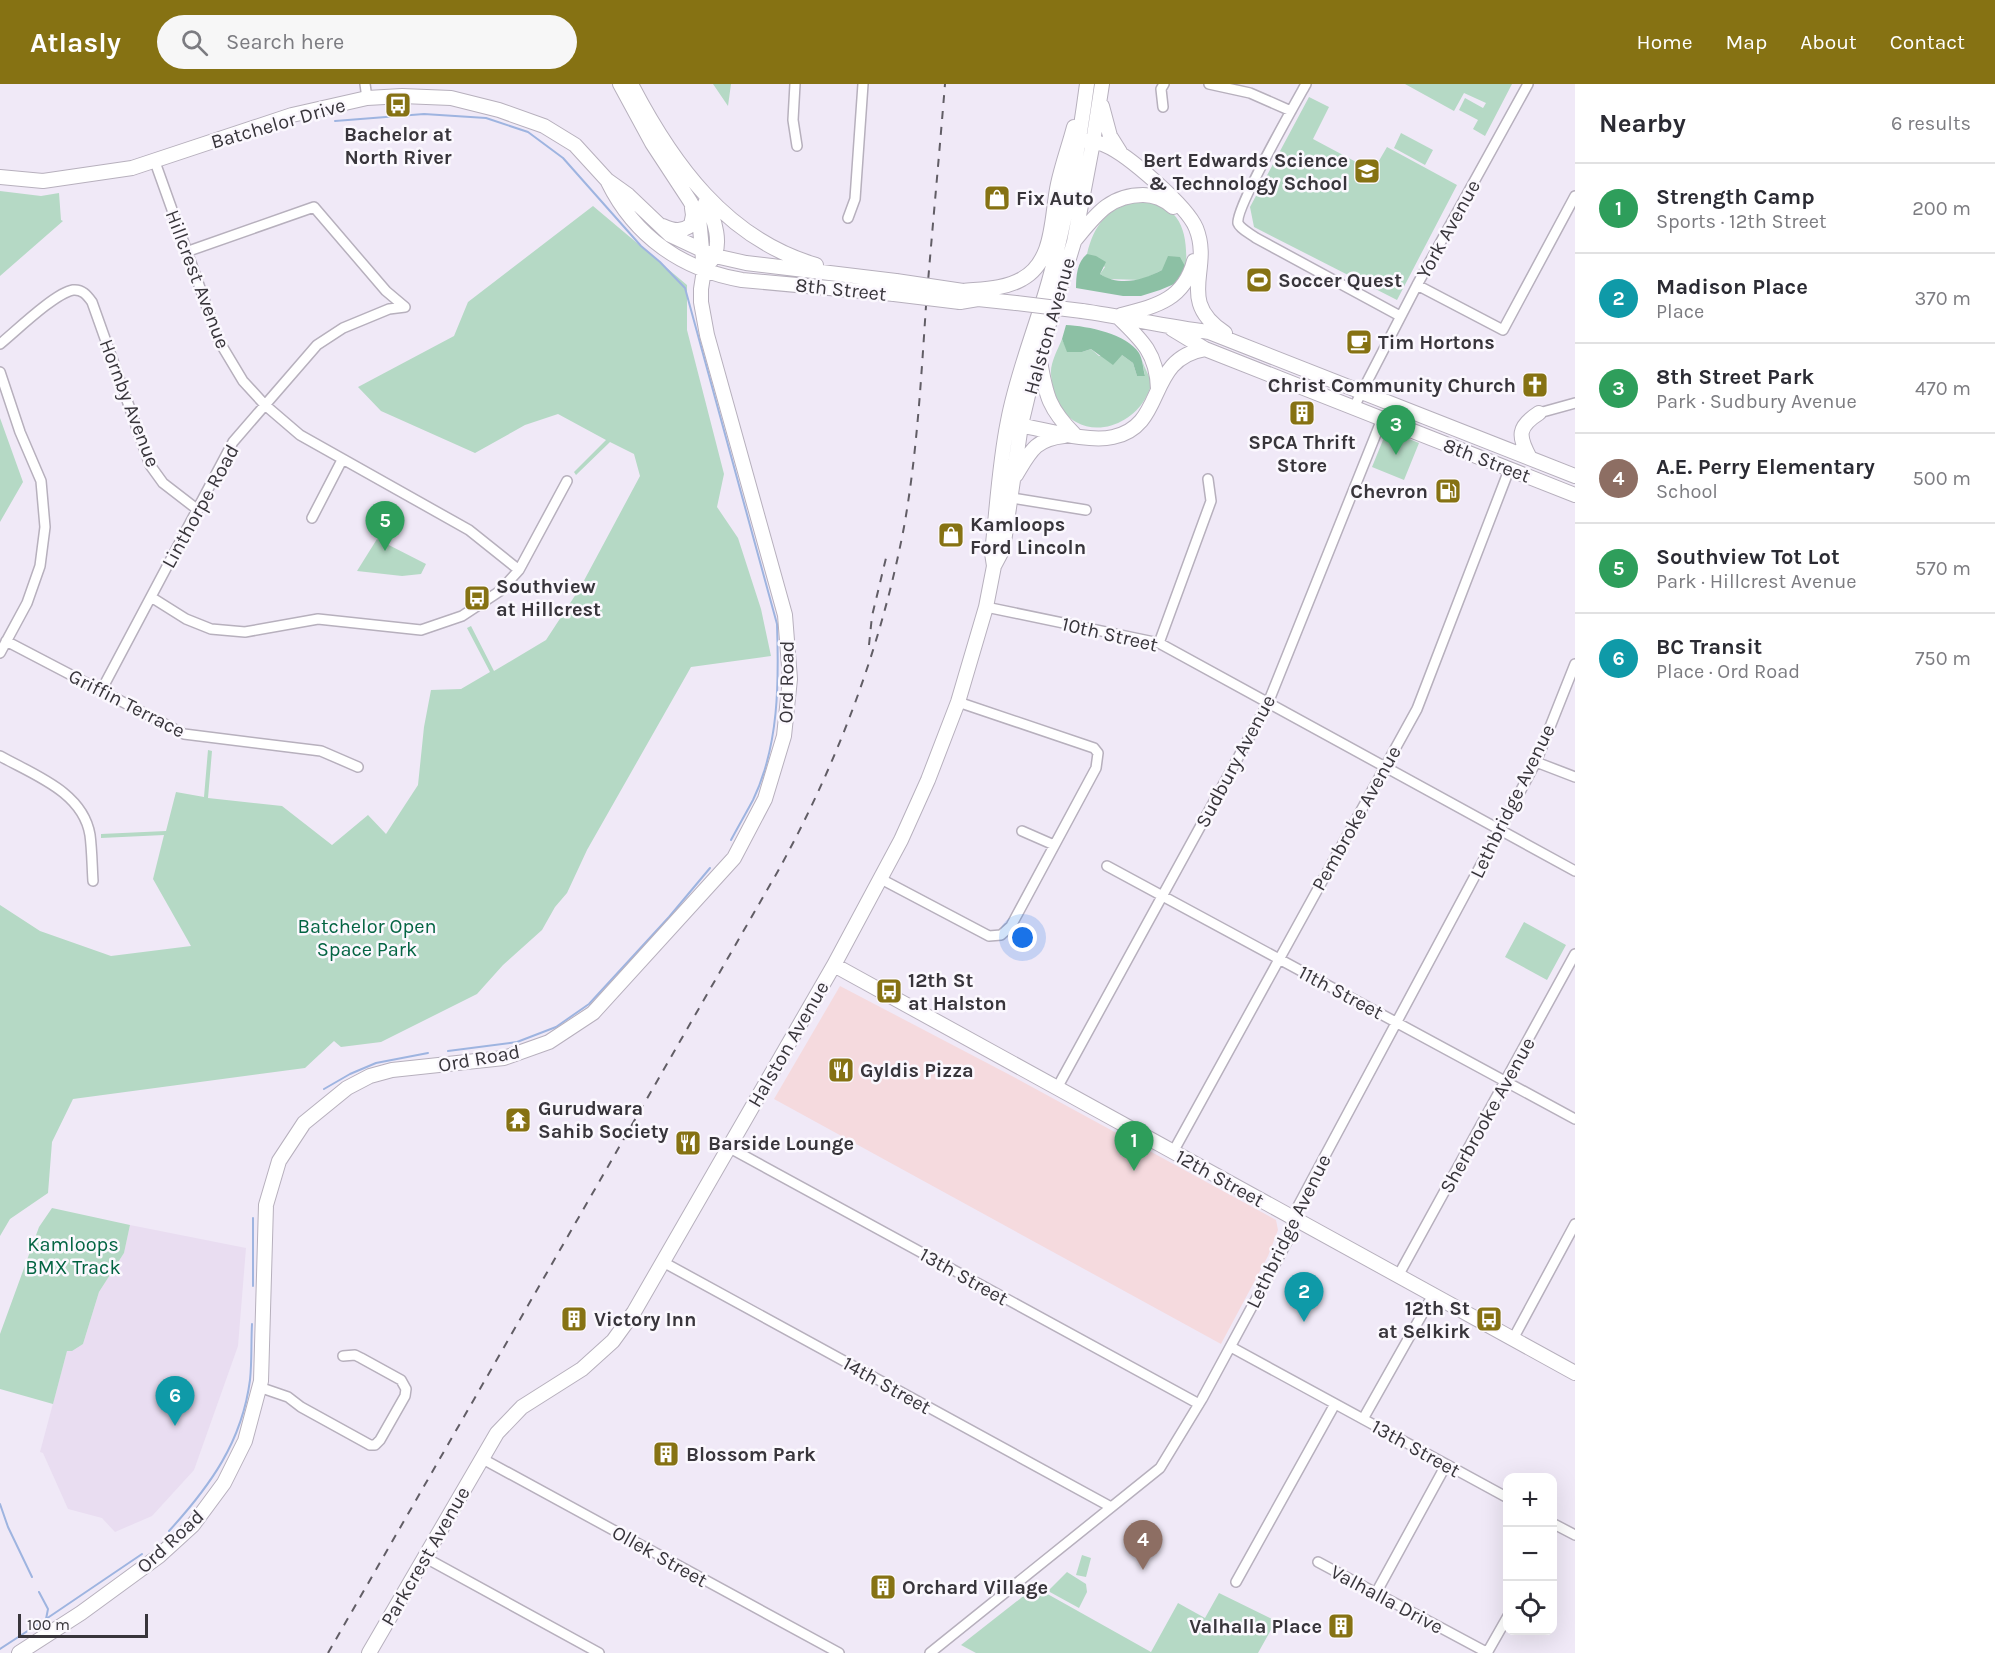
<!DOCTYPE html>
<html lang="en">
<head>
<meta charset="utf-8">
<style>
  :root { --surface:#fff; --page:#f7f7f7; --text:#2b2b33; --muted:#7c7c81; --line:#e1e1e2; --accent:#867213 }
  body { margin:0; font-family:Karla,sans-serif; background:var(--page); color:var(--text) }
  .controls { position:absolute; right:18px; bottom:18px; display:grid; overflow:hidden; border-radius:12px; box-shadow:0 6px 24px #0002 }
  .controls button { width:54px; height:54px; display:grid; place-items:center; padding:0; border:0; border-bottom:2px solid var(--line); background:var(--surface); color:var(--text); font:30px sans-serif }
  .scale { position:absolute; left:18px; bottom:15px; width:130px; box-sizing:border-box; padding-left:6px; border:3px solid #38353b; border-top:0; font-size:16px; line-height:21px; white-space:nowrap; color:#38353b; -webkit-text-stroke:4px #fbf8fe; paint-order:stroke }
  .you { position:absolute; left:1023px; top:854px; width:21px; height:21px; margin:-15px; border:4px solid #fff; border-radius:50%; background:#1a73e8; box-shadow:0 0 0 9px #1a73e833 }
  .badge { display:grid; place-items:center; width:39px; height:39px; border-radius:50%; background:var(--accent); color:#fff; font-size:20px; font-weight:700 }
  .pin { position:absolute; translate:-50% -50px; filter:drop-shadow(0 2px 3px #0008) }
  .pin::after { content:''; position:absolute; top:32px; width:21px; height:18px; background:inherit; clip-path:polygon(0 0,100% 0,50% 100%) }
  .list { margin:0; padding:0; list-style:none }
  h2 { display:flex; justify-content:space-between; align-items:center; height:78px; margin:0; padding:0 24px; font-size:26px }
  h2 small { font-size:20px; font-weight:400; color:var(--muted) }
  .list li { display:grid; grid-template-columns:39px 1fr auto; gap:18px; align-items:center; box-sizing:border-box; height:90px; padding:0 24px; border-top:2px solid var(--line) }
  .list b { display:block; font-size:22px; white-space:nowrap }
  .list p { margin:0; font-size:20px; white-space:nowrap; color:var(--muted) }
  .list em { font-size:20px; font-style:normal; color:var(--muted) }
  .icon { flex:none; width:33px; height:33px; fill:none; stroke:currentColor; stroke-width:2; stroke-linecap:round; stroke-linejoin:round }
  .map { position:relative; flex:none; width:1575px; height:1569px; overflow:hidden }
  header { display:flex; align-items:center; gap:36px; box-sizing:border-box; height:84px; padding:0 30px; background:var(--accent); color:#fff }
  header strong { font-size:28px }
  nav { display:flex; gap:33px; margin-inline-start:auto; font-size:21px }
  .search { width:420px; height:54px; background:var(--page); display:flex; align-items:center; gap:15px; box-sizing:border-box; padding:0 21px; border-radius:33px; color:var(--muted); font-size:22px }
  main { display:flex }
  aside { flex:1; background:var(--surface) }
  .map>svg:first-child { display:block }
  .commercial { fill:#f5dade }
  .industrial { fill:#e9ddf1 }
  .green { fill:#b5d9c5 }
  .forest { fill:#8cc0a4 }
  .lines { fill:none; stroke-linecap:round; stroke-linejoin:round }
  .stream { stroke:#9eb4e0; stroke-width:2 }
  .street-casing { stroke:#b7b0bd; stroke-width:12 }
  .secondary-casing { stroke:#b7b0bd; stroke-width:16 }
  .street { stroke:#fff; stroke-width:9 }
  .secondary { stroke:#fff; stroke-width:14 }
  .rail { stroke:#615d65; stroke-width:2; stroke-dasharray:8 8; stroke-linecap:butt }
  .secondary-bridge-casing { stroke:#b7b0bd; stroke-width:16; stroke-linecap:butt }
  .secondary-bridge { stroke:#fff; stroke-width:14 }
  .labels { text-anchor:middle; stroke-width:5; stroke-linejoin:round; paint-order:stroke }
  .street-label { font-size:20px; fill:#38353b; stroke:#fbf8fe }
  .poi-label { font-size:20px; font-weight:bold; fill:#38353b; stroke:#fbf8fe; text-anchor:start }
  .park-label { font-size:20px; fill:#036442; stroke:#fbf8fe }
</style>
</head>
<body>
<header>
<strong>Atlasly</strong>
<div class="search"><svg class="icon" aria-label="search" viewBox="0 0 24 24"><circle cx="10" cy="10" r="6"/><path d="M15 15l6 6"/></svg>Search here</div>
<nav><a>Home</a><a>Map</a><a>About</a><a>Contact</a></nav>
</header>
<main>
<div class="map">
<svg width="1575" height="1569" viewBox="0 0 1575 1569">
  <rect width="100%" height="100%" fill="#f0e9f7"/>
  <path class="commercial" d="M840,902L1010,991L1276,1136L1278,1146L1268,1172L1221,1260L774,1015Z"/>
  <path class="industrial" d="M130,1141L246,1164L238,1262L194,1386L152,1432L115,1448L102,1434L68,1425L43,1369L40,1368L67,1267L83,1260L99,1208L124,1169Z"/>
  <path class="green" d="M713,0H731L728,22Z
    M1405,0H1512L1485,52L1473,45L1478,36L1459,26L1465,14L1483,24L1486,19L1464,9L1454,27Z
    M1309,13L1329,23L1313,55L1373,87L1387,63L1457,101L1397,216L1254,143L1250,123Z
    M1401,49L1433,66L1425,81L1394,64Z
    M0,107L41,112L59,109L61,136L63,137L0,192Z
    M1138,117C1181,119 1188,147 1186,184L1162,186L1142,196L1108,195L1100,190L1105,183L1087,170C1094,140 1108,124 1138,117Z
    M593,122L687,201V246L724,390L717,423L738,454L761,525L771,572L691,583L587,766L567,809L555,823L542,846L503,881L477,910L381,958L341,963L334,957L305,984L73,1015L52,1058L48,1109L10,1135L0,1152V821L40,847L111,872L191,862L153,795L164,751L101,754V750L166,747L176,708L204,713L208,666L212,667L208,714L282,722L332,761L368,731L386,750L418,701L424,643L431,606L461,605L490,588L467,544L471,542L494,587L546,556L580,504L640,392L634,370L610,358L576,391L574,388L606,356L558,330L525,341L475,369L381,327L358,303L454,252L468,218Z
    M1062,255L1068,268H1082L1091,265L1099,272L1122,271L1133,279L1137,292H1145L1142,276C1144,283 1149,291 1151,298C1151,304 1148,310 1145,315C1132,338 1100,352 1076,338C1060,329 1052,307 1051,290C1050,279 1058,265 1062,255Z
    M0,334L23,398L0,438Z
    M1387,346L1419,359L1404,396L1372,383Z
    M377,455L426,480L421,490L402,492L357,487Z
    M1524,838L1566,861L1547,896L1505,873Z
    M52,1124L130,1141L124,1169L99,1208L83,1260L72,1267H67L53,1320L0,1305V1250L39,1143Z
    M1082,1471L1091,1474L1086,1493L1076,1491Z
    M1067,1488L1086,1500L1087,1508L1079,1524L1048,1507Z
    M1035,1503L1151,1568L1178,1519L1205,1534L1219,1509L1276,1537L1258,1569H976L961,1561Z"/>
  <path class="forest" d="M1087,170L1096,172L1106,178L1100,190C1120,203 1143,196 1162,186L1168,172L1180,173L1186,184L1179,198L1160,206L1141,212H1123L1076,204C1076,192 1077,178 1087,170Z
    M1066,241C1088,242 1127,250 1139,269C1143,276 1143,285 1145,292H1137L1133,279L1122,271L1113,281L1091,265L1082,268H1067L1062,255Z"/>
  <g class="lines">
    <path class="stream" d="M335,37L424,30L486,34L528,48L563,74L641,162L660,178L685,204L777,540C779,598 779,662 753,716C746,729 738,743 731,756
      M448,967L517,958L556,943L589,920L669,833L710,784
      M324,1005L350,990L376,979L428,969
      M253,1202V1134
      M0,1420L8,1443L32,1493
      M169,1447C210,1402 242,1358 250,1296C252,1278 251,1258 252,1240
      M46,1535L142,1470
      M0,1565L46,1535L48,1525L39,1508"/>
    <defs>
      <path id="street" d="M365,0L367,14
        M795,0L793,36L797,62
        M1209,0L1250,9L1291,27
        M1306,0C1296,18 1235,125 1238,139C1240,145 1251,150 1256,154L1400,232
        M1163,23L1161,5L1164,0
        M155,78L219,257L243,297L265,321L300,351L469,446L519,486
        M848,134L855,115L863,0
        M1417,201L1503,246L1575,112
        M0,260C16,247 55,209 73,206C82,205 87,211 92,218L150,381L163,399L198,426
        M0,288L20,348L41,397L45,443L40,482L27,519L0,569
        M1354,323L1417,201L1528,0
        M1539,329L1575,319
        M1006,413L1086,426
        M312,434L342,376
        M151,513L186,535L211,545L245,548L318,535L421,546L462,532L500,507L519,486L567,397
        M986,523L1159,559L1575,787
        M6,557L184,650L321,667L358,683
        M1159,559L1211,417L1208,395
        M101,607L233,358L317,261L343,244L389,225L405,223L386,207L314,123L186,168
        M0,672C34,691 83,708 90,751C92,766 92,782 93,797
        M1536,678L1575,693
        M1022,747L1054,761
        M1107,782L1575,1035
        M881,795L989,852L1001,851L1011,842L1096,684L1098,669L1094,664L958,618
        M1057,1004L1268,619L1382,335
        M728,1063L1199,1320
        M1173,1068L1417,625L1509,386
        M663,1178L1111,1423
        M1398,1192L1575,870
        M1513,1255L1575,1140
        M1231,1263L1508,1414
        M259,1303L288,1313L301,1323L370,1361H375L380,1356L405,1312L406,1305L401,1296L361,1274L355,1271L343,1272
        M1363,1335L1433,1211
        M481,1374L839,1569
        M1552,1439L1575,1451
        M424,1473L599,1569
        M1318,1478L1488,1569
        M1236,1498L1335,1320
        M1376,1509L1446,1381
        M930,1569L1160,1384L1202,1315L1288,1156L1297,1124L1536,678L1575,580
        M1487,1569L1508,1532"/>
      <path id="secondary" d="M631,0C672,79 726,155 816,181
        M1102,22L1110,52L1120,68
        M1087,57C1093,58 1099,58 1105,61C1127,70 1187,122 1196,144C1213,186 1175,216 1225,249
        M0,93L43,97L132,84L292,31L367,14L402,12L451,14L499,26L544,42L575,61L607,96L628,111L670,151L715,172L746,179L896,197
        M608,98C635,153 683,186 742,196L894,210
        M705,119C715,134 723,162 711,177
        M663,142C674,147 682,148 691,141L693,131L692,124
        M1075,156C1095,132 1109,111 1143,111C1155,111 1164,115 1173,123
        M963,207C982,205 1005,205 1022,195C1055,177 1051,132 1058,100C1062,81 1069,62 1074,43
        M960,218L978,215L1016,219
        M1082,227C1125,233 1166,243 1209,248L1575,392
        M1121,231C1156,222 1184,216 1194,177
        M1118,233C1142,256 1157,270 1158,305
        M1172,245L1205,265L1575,411
        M1040,277C1046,312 1049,325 1075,351
        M1012,340C1041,344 1086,359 1113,353C1167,342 1145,275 1205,265
        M1530,374C1518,352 1517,343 1539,329
        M1016,391C1030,368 1035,355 1064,352
        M994,482L992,469C997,426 999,381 1008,337C1017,289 1036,244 1049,197C1067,132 1078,67 1087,0
        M834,881L1575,1289
        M19,1569L81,1529L159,1472L193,1441L224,1399L245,1357L261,1297L266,1121L279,1077L304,1039L347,1004L370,992L392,986L504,974L549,958L593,929L734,774L765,715L784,652L790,595L785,531L707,251L701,218V205L704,186L699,134L690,117L652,59L620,0
        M369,1569L497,1349L522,1323L582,1285L613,1257L634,1228L834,881L901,756L928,696L958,618L986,523L994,482L1003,465L1021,341L1031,299L1074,158L1093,58L1102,0"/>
    </defs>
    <use href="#street" class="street-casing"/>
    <use href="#secondary" class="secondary-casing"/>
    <use href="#street" class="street"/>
    <use href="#secondary" class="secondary"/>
    <path class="rail" d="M869,561L872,532L887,470
      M328,1569L778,787C837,680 881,564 904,443C917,370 921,296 926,222C932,148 939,74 945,0"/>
    <defs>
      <path id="secondary-bridge" d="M896,197L963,207
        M894,210L960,218
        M1016,219L1082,227"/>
    </defs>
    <use href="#secondary-bridge" class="secondary-bridge-casing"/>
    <use href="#secondary-bridge" class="secondary-bridge"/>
  </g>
  <defs>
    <symbol id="bus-square" viewBox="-11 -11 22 22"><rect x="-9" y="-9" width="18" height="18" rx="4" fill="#867213" stroke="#fbf8fe"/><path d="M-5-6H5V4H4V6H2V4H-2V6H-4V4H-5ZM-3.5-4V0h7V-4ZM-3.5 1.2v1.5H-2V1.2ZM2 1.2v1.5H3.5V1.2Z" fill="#fff"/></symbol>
    <symbol id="school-square" viewBox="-11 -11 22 22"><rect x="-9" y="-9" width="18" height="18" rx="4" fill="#867213" stroke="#fbf8fe"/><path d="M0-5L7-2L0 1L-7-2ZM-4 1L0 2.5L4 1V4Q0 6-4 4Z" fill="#fff"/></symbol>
    <symbol id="shop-square" viewBox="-11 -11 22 22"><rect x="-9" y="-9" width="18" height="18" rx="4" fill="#867213" stroke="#fbf8fe"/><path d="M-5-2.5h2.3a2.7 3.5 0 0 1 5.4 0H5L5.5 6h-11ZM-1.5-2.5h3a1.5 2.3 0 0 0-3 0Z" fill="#fff"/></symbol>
    <symbol id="stadium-square" viewBox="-11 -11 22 22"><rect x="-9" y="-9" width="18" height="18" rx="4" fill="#867213" stroke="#fbf8fe"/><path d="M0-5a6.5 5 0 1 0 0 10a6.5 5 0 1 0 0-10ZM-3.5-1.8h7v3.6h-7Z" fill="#fff"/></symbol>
    <symbol id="cafe-square" viewBox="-11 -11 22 22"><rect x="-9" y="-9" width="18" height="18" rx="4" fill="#867213" stroke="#fbf8fe"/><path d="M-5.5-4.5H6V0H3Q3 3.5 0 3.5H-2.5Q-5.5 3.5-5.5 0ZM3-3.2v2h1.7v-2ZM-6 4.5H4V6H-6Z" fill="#fff"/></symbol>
    <symbol id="church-square" viewBox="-11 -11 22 22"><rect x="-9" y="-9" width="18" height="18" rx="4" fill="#867213" stroke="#fbf8fe"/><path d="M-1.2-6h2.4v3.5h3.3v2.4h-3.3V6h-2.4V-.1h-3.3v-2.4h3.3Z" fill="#fff"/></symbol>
    <symbol id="building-square" viewBox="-11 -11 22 22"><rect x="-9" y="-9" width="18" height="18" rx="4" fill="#867213" stroke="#fbf8fe"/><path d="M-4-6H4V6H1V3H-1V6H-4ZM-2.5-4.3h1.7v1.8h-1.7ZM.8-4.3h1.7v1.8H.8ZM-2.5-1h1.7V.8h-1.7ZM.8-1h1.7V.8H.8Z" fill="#fff"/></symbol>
    <symbol id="fuel-square" viewBox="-11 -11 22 22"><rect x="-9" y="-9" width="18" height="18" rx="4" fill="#867213" stroke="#fbf8fe"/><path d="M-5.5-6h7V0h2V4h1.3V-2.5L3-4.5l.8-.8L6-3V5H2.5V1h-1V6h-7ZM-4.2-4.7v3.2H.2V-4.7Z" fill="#fff"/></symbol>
    <symbol id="restaurant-square" viewBox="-11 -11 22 22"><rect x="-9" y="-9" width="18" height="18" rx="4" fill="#867213" stroke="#fbf8fe"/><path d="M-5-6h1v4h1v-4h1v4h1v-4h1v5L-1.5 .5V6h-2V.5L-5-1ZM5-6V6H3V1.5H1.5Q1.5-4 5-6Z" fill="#fff"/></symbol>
    <symbol id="temple-square" viewBox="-11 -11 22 22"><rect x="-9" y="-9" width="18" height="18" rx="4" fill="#867213" stroke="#fbf8fe"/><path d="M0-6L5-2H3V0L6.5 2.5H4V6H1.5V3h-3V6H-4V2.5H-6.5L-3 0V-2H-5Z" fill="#fff"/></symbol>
  </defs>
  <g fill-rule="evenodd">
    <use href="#bus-square" x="383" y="6" width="30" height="30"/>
    <use href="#school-square" x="1352" y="72" width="30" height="30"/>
    <use href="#shop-square" x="982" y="99" width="30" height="30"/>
    <use href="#stadium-square" x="1244" y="181" width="30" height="30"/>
    <use href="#cafe-square" x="1344" y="243" width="30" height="30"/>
    <use href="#church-square" x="1520" y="286" width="30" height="30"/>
    <use href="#building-square" x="1287" y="314" width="30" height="30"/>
    <use href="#fuel-square" x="1433" y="392" width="30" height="30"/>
    <use href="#shop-square" x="936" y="436" width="30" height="30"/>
    <use href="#bus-square" x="462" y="499" width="30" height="30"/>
    <use href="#bus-square" x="874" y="892" width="30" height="30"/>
    <use href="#restaurant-square" x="826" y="971" width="30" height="30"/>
    <use href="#temple-square" x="503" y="1021" width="30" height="30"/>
    <use href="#restaurant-square" x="673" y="1044" width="30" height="30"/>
    <use href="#building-square" x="559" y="1220" width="30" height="30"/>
    <use href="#bus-square" x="1474" y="1220" width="30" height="30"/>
    <use href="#building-square" x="651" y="1355" width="30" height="30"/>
    <use href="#building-square" x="868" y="1488" width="30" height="30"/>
    <use href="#building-square" x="1326" y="1527" width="30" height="30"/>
  </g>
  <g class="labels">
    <g class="street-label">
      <text transform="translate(278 39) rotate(-16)" y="7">Batchelor Drive</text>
      <text transform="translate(1448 145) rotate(-61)" y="7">York Avenue</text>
      <text transform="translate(198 195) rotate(69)" y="7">Hillcrest Avenue</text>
      <text transform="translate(841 205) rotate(6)" y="7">8th Street</text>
      <text transform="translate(1049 242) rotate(-74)" y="7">Halston Avenue</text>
      <text transform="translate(130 319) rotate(69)" y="7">Hornby Avenue</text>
      <text transform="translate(1487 376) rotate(21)" y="7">8th Street</text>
      <text transform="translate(200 422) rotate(-61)" y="7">Linthorpe Road</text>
      <text transform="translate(1110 550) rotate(13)" y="7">10th Street</text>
      <text transform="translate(786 598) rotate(-89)" y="7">Ord Road</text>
      <text transform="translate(127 619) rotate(27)" y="7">Griffin Terrace</text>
      <text transform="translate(1235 677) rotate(-62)" y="7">Sudbury Avenue</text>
      <text transform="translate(1512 717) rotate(-64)" y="7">Lethbridge Avenue</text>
      <text transform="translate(1356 734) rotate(-61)" y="7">Pembroke Avenue</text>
      <text transform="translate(1341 908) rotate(28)" y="7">11th Street</text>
      <text transform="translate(788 960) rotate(-60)" y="7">Halston Avenue</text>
      <text transform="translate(479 974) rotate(-10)" y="7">Ord Road</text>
      <text transform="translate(1487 1031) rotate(-61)" y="7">Sherbrooke Avenue</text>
      <text transform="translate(1220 1094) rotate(29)" y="7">12th Street</text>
      <text transform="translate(1288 1147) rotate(-64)" y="7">Lethbridge Avenue</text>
      <text transform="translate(964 1192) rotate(29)" y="7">13th Street</text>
      <text transform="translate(887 1301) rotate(29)" y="7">14th Street</text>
      <text transform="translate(1416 1364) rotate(29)" y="7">13th Street</text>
      <text transform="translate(170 1457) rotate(-43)" y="7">Ord Road</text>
      <text transform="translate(425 1472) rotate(-60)" y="7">Parkcrest Avenue</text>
      <text transform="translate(660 1472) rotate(29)" y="7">Ollek Street</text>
      <text transform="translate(1387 1515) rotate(28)" y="7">Valhalla Drive</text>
    </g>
    <g class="poi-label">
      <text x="398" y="57" text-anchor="middle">Bachelor at<tspan x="398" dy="23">North River</tspan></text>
      <text x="1348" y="83" text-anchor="end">Bert Edwards Science<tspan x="1348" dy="23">&amp; Technology School</tspan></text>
      <text x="1016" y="121">Fix Auto</text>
      <text x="1278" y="203">Soccer Quest</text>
      <text x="1378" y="265">Tim Hortons</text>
      <text x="1516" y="308" text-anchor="end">Christ Community Church</text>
      <text x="1302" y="365" text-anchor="middle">SPCA Thrift<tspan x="1302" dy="23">Store</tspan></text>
      <text x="1428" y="414" text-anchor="end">Chevron</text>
      <text x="970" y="447">Kamloops<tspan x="970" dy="23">Ford Lincoln</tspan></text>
      <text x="496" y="509">Southview<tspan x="496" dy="23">at Hillcrest</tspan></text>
      <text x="908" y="903">12th St<tspan x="908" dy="23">at Halston</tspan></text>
      <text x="860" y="993">Gyldis Pizza</text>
      <text x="538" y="1031">Gurudwara<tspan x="538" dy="23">Sahib Society</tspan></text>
      <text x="708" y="1066">Barside Lounge</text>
      <text x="1470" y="1231" text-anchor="end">12th St<tspan x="1470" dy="23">at Selkirk</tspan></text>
      <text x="594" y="1242">Victory Inn</text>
      <text x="686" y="1377">Blossom Park</text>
      <text x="902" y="1510">Orchard Village</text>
      <text x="1322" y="1549" text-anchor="end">Valhalla Place</text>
    </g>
    <g class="park-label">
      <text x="367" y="849">Batchelor Open<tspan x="367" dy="23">Space Park</tspan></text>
      <text x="73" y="1167">Kamloops<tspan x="73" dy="23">BMX Track</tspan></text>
    </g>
  </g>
</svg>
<div class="controls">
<button>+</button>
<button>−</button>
<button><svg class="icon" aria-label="locate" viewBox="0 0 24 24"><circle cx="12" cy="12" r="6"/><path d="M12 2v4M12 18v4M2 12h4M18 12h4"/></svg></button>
</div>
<div class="scale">100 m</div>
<div class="you"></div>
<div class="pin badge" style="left:1134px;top:1087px;background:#2e9e5b">1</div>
<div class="pin badge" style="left:1304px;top:1238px;background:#0f9aa8">2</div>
<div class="pin badge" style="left:1396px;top:371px;background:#2e9e5b">3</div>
<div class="pin badge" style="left:1143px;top:1486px;background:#8d6e63">4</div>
<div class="pin badge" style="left:385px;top:467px;background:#2e9e5b">5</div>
<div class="pin badge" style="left:175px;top:1342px;background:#0f9aa8">6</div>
</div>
<aside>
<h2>Nearby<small>6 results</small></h2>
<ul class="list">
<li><span class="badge" style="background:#2e9e5b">1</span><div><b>Strength Camp</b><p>Sports · 12th Street</p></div><em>200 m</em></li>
<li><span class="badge" style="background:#0f9aa8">2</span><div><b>Madison Place</b><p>Place</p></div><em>370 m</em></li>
<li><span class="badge" style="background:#2e9e5b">3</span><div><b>8th Street Park</b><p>Park · Sudbury Avenue</p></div><em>470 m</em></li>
<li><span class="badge" style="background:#8d6e63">4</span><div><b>A.E. Perry Elementary</b><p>School</p></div><em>500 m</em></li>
<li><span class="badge" style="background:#2e9e5b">5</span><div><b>Southview Tot Lot</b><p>Park · Hillcrest Avenue</p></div><em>570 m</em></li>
<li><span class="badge" style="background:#0f9aa8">6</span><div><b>BC Transit</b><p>Place · Ord Road</p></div><em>750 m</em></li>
</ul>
</aside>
</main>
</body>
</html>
